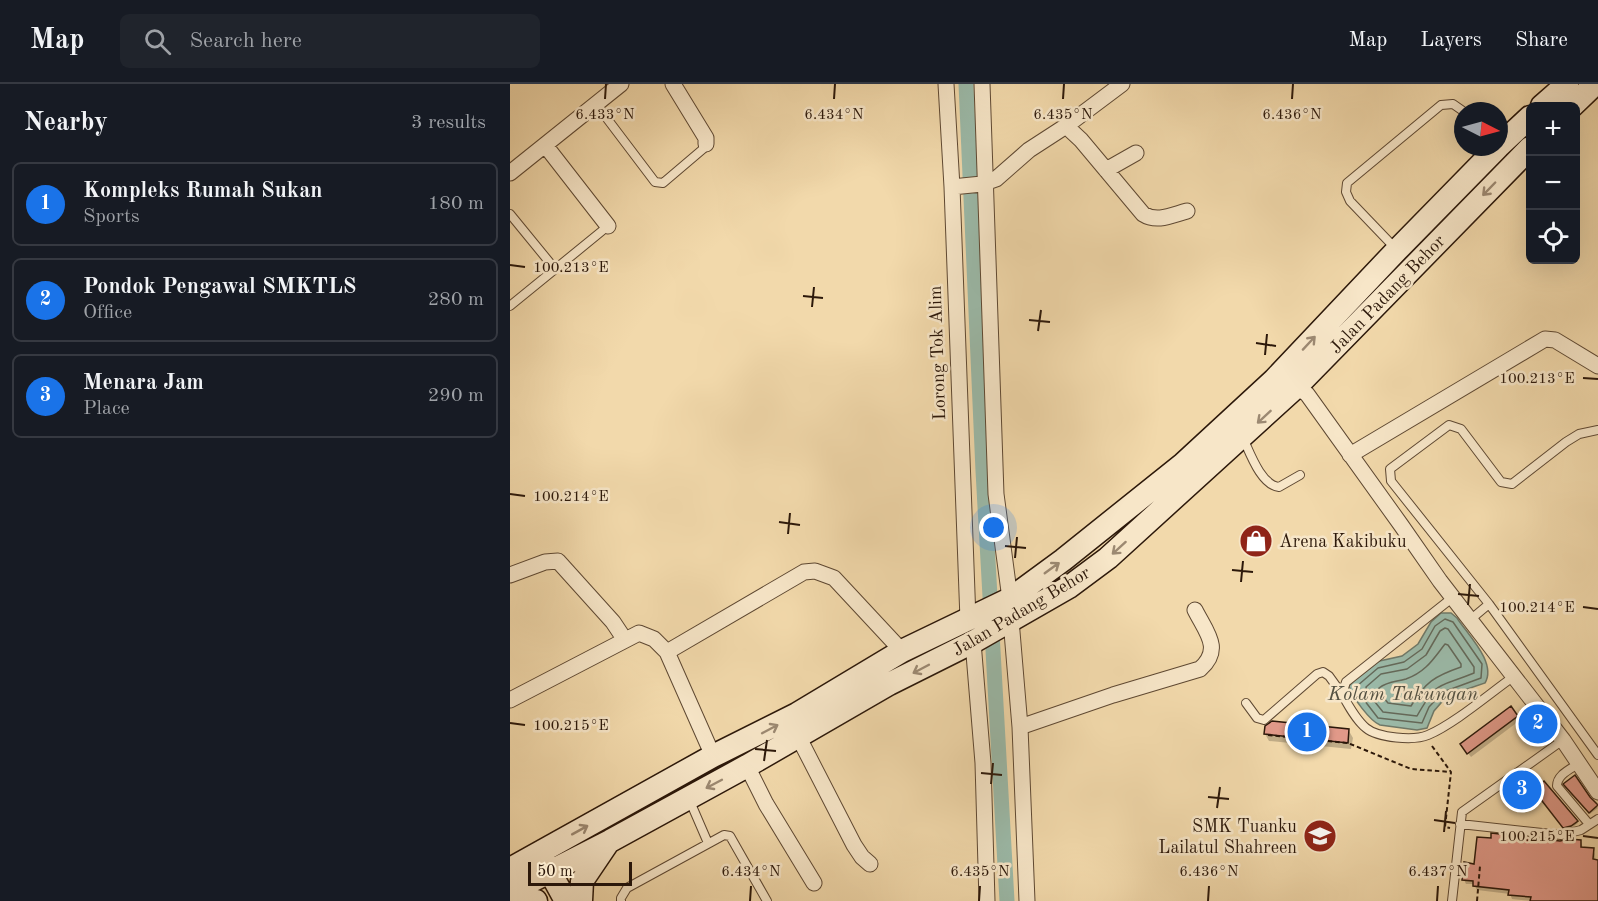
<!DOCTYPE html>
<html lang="en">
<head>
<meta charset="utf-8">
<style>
  :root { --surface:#171b24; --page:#20242c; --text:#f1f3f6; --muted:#9ea1a6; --line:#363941; --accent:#1a73e8 }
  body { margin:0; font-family:"Old Standard TT",serif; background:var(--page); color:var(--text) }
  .controls { position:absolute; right:18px; top:18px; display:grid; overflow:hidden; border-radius:9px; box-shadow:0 6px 24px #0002 }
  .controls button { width:54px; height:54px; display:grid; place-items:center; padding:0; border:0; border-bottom:2px solid var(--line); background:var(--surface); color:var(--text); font:30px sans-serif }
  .compass { position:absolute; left:944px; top:18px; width:54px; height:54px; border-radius:50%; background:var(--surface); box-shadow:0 6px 24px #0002; rotate:96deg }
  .scale { position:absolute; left:18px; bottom:15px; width:104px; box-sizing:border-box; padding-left:6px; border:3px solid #2c180a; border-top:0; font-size:16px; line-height:21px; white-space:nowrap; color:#2c180a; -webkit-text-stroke:4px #f7e6c8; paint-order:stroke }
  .you { position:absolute; left:484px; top:444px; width:21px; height:21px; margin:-15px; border:4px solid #fff; border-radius:50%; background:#1a73e8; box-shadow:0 0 0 9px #1a73e833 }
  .badge { display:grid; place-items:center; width:39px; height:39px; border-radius:50%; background:var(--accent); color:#fff; font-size:20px; font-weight:700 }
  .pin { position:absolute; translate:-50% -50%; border:3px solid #fff; box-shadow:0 2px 6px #0006 }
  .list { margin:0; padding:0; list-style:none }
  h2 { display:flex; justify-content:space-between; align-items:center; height:78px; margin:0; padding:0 24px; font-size:26px }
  h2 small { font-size:20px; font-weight:400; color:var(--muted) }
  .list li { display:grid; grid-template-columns:39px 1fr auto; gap:18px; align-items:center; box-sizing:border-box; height:84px; margin:0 12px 12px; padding:0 12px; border:2px solid var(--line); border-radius:9px }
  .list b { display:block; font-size:22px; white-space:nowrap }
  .list p { margin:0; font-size:20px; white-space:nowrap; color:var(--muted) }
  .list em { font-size:20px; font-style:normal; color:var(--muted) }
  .icon { flex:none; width:33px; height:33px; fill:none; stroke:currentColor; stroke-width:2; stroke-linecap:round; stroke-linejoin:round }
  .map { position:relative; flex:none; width:1088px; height:817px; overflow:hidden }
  header { display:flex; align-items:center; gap:36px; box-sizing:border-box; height:84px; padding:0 30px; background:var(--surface); border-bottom:2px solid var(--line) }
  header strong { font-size:28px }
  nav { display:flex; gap:33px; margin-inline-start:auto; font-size:21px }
  .search { width:420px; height:54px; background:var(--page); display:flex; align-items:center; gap:15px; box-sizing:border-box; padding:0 21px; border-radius:9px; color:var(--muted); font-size:22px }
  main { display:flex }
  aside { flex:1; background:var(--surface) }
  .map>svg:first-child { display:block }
  .water { fill:#9bbaa9; stroke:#6f7969; stroke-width:1.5 }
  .shadow { fill:#0003 }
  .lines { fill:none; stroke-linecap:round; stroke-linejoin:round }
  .shore { stroke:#64695a; stroke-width:1.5 }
  .canal { stroke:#9bbaa9; stroke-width:15 }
  .building { fill:#e19989; stroke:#2c180a; stroke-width:1.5 }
  .lane-casing { stroke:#5e4832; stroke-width:10 }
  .street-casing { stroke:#5e4832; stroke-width:17 }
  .secondary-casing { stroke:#2c180a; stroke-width:25 }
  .path { stroke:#2c180a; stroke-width:2; stroke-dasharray:4.5 3; stroke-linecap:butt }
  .lane { stroke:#f7e6c8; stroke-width:8 }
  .street { stroke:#f7e6c8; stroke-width:15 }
  .secondary { stroke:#f7e6c8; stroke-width:22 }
  .oneway { stroke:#9c8972 }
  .ticks { fill:none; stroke:#2c180a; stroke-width:2 }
  .labels { text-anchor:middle; stroke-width:5; stroke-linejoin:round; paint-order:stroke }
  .street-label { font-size:18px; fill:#2c180a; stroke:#f7e6c8 }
  .poi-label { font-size:18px; fill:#2c180a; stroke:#f7e6c8; text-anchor:start }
  .water-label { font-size:20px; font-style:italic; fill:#535142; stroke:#f7e6c8 }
  .ticks-label { font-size:15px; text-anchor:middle; fill:#2c180a; stroke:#f7e6c8; stroke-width:5; stroke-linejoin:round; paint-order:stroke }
</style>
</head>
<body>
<header>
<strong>Map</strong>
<div class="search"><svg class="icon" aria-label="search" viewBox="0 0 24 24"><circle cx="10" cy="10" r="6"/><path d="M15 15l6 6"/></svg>Search here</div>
<nav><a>Map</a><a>Layers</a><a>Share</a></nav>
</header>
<main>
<aside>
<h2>Nearby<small>3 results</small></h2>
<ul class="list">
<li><span class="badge">1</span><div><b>Kompleks Rumah Sukan</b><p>Sports</p></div><em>180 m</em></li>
<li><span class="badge">2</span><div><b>Pondok Pengawal SMKTLS</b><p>Office</p></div><em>280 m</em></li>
<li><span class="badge">3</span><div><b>Menara Jam</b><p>Place</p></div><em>290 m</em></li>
</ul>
</aside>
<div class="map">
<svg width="1088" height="817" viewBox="0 0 1088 817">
  <rect width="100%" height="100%" fill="#f2d9ab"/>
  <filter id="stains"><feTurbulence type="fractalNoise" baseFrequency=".00333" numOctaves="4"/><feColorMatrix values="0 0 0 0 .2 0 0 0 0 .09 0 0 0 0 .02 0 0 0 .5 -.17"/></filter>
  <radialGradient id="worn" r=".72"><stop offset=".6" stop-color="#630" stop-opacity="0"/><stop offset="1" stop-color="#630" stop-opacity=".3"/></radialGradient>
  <path class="water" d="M931,529H941L947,534C958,551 987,579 975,599L937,612L924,627L917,644L907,646L870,641C860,637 842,613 839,602L849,591L865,578L892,572L908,560L921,538Z"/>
  <path class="shadow" d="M1007,632L1009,637L961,673L954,664Z
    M839,647L843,654L841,665L759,657L755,650Z
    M1034,699L1068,739L1062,744L1055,745L1031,715L1007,711L1027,704Z
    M1055,701L1079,714L1088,724L1080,730Z
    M1050,758H1071L1073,764L1083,766L1085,770L1088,817H1022L1002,815L1000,810L967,806L964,800H956L954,796L966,781Z"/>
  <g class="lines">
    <path class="shore" d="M935,535L943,538L972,580L971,594L933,608L919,623L912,639L868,634L851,612L847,602L868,584L894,578L912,565L925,542Z
      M935,544L938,545L964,583V589C928,604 928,595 907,632L873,628L857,608L856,603L871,590L897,585L916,571L930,547Z
      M935,560L938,561L951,580V583C925,592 915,598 901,622L878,619L868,607L869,604C878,597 886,598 896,595C916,588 924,574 935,560Z"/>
    <path class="canal" d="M456,0L473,387L497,817"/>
  </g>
  <path class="building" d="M1001,622L1008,632L957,670L950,660Z
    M762,637L839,645L838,659L754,650L755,642Z
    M1065,691L1080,713L1088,721L1079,729L1053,700Z
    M1034,697L1068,737L1061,742L1053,744L1029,713L1005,711L1006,700L1027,702Z
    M981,749L1050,757L1059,755L1071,756V763L1084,764L1083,775L1088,776V817H1020L1021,813L998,811L999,806L963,802V797L952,796L954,778L964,780L967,753L981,754Z"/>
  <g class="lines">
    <defs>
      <path id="lane" d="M86,20L145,98L153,99L193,65L196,60
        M0,130L45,185
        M886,165L840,117L836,108L837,99L931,21L943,20L953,27
        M0,222L98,142
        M1088,346L1069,350L1056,358L1002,400L991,398L951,345L939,341L880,385L881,397L979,520L1088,671
        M733,354C740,369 751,401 769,403L790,391
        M942,514L836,598L832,610C838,621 846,636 856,644C868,654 904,657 918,651C944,640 979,610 1003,593
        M960,536L979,520
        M736,619L747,634L754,636L807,590L813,588L819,592L832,610
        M1068,680C1059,686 1047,691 1047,702L1079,740
        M179,715L198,759
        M950,740L1051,751L1071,746L1088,735
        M111,817V814L117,804L214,751L220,752L257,817
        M942,817L952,728L1053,656"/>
      <path id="street" d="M163,0L196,54V60
        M436,0L442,103L458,536
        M472,0L486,410L500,515
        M556,42L612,0
        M35,61L98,142
        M596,86L626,69
        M0,89L111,0
        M442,103L472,100L486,95L519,66L556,42L571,56L633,130C647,139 662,131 677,127
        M786,303L797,310L891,441L930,497L1053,656L1088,708
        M840,371L1035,255L1045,256L1088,282
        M0,491L35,478L48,477L103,538L115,556
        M501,536L510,643L517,817
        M463,558L473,679L477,817
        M157,568L294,488L305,487L324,494L392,567
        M0,616L129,549L144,555L157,568L203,672
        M510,643L603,611L690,585C713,565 696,548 685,526
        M289,654L344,761L352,773L360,780
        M237,682L256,720L304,799"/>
      <path id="secondary" d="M1032,22L1057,0
        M1062,22L1085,0
        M989,62L1020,33
        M33,775L56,817
        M0,785L203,672L287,630L392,567L500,515L553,476L673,380L764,296L887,166L988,63
        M0,808L100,757L237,682L379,600L463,558L559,503L598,474L786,303L1020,64
        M0,814L26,817
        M71,817L72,797L97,760"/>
    </defs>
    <use href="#lane" class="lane-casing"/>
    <use href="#street" class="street-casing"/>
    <use href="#secondary" class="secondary-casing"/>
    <path class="path" d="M758,651L838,659L901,685L941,688
      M922,662L941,688L935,743L940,744
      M967,817L970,782"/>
    <use href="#lane" class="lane"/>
    <use href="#street" class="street"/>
    <use href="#secondary" class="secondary"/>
  </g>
  <defs><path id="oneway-shaft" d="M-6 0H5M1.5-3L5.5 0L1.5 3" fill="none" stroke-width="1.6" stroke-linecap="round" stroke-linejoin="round" transform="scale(1.5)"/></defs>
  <g class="oneway">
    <use href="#oneway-shaft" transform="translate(979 105) rotate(134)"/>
    <use href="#oneway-shaft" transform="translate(799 259) rotate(-47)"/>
    <use href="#oneway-shaft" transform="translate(754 333) rotate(137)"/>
    <use href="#oneway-shaft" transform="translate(609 464) rotate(138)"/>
    <use href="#oneway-shaft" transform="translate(542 484) rotate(-36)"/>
    <use href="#oneway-shaft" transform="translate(411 585) rotate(152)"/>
    <use href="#oneway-shaft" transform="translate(260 645) rotate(-28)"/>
    <use href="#oneway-shaft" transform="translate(204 700) rotate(152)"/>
    <use href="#oneway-shaft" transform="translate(70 746) rotate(-29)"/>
  </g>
  <path class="ticks" d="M95,15L96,0M324,15L325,0M553,15L554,0M782,15L783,0M0,181L15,183M293,212L313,214M302,223L304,203M519,236L540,238M528,247L531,226M746,259L766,262M755,271L757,250M1073,294L1088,295M0,410L15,412M269,438L290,441M278,450L280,429M495,462L516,464M505,474L507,453M722,486L743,488M731,498L733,477M948,510L969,512M958,521L960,500M1073,523L1088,525M0,639L15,641M245,665L266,667M254,677L257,656M471,689L492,691M481,700L483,679M698,713L719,715M707,724L710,703M924,736L945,739M934,748L936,727M1073,752L1088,754M240,817L241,802M469,817L470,802M698,817L699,802M927,817L928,802"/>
  <defs>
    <symbol id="shop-disc" viewBox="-11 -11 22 22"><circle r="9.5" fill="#8f2418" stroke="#f7e6c8"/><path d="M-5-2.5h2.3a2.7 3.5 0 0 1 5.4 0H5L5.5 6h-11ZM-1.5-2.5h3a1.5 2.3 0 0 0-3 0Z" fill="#fff"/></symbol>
    <symbol id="school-disc" viewBox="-11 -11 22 22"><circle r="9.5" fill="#8f2418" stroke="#f7e6c8"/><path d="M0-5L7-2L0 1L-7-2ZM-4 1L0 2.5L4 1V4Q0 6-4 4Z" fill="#fff"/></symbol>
  </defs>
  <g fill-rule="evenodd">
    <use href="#shop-disc" x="727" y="438" width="38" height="38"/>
    <use href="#school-disc" x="791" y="733" width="38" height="38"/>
  </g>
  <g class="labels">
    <g class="street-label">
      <text transform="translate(877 210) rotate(-46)" y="6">Jalan Padang Behor</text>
      <text transform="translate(427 269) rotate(-92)" y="6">Lorong Tok Alim</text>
      <text transform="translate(511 527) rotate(-31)" y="6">Jalan Padang Behor</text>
    </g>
    <g class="poi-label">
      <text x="769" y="463">Arena Kakibuku</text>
      <text x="787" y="748" text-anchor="end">SMK Tuanku<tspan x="787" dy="21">Lailatul Shahreen</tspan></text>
    </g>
    <g class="water-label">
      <text x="893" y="616">Kolam Takungan</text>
    </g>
  </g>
  <g class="ticks-label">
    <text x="95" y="35">6.433°N</text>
    <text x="324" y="35">6.434°N</text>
    <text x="553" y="35">6.435°N</text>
    <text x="782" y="35">6.436°N</text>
    <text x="61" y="188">100.213°E</text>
    <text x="1027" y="299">100.213°E</text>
    <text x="61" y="417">100.214°E</text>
    <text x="1027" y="528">100.214°E</text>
    <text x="61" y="646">100.215°E</text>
    <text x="1027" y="757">100.215°E</text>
    <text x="241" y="792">6.434°N</text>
    <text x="470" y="792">6.435°N</text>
    <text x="699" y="792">6.436°N</text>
    <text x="928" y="792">6.437°N</text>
  </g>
  <rect width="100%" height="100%" filter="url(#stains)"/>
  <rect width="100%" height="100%" fill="url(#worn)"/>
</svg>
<div class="controls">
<button>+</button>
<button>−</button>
<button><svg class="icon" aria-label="locate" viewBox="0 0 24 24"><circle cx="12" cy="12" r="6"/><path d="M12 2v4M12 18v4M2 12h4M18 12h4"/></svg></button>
</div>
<svg class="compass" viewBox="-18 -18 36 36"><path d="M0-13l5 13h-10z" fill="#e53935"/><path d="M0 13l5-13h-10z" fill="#9ea1a6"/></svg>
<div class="scale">50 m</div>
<div class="you"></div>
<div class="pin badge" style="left:797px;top:648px">1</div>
<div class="pin badge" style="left:1028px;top:640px">2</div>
<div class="pin badge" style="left:1012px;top:706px">3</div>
</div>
</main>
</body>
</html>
